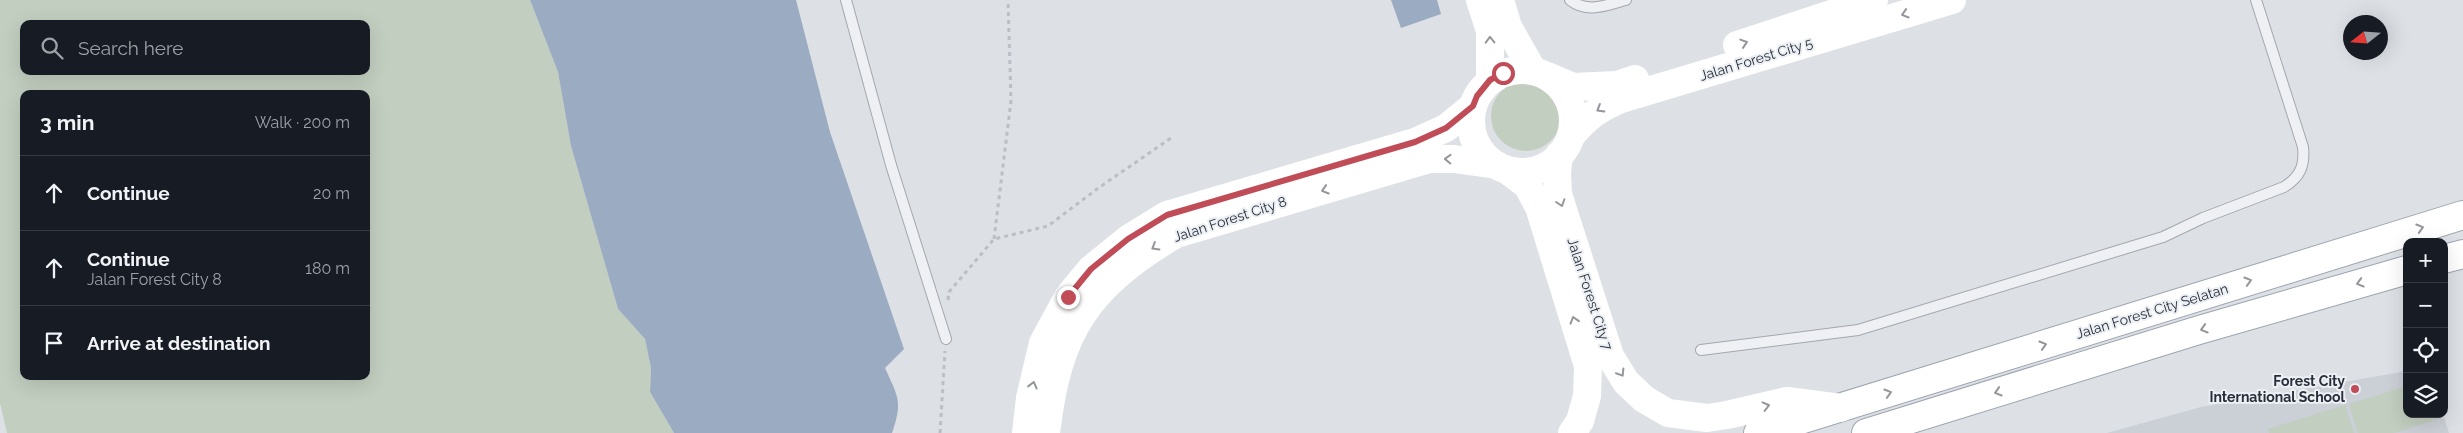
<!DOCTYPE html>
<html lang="en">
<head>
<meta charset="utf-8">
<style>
  :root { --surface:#171b24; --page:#20242c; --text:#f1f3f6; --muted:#9ea1a6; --line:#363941 }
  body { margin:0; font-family:Raleway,sans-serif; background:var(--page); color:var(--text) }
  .controls { position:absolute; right:15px; bottom:15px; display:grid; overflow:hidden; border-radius:10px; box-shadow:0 5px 20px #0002 }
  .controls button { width:45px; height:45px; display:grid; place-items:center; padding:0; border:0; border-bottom:1px solid var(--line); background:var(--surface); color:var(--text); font:25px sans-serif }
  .compass { position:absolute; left:2343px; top:15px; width:45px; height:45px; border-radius:50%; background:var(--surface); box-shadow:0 5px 20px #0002; rotate:253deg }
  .stop { position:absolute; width:15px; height:15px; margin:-11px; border:4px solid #c04c58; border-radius:50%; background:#fff }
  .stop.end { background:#c04c58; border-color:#fff; box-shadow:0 1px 5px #0008 }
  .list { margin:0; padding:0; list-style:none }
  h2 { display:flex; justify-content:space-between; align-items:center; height:65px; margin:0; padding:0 20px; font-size:21px }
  h2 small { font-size:16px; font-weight:400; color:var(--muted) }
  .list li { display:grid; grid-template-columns:32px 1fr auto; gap:15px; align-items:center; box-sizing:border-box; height:75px; padding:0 20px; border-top:1px solid var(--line) }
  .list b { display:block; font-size:19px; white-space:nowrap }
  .list p { margin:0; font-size:16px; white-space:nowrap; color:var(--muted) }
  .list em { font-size:16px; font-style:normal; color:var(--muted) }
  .icon { flex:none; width:28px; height:28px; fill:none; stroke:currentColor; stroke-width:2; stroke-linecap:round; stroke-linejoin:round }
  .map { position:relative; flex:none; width:2463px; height:433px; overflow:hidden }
  .search { position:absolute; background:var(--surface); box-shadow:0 5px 20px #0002; left:20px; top:20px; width:350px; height:55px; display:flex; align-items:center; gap:12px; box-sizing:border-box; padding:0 18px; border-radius:10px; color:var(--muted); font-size:19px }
  .panel { position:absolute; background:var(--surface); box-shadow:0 5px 20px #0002; left:20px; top:90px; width:350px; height:290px; border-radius:10px }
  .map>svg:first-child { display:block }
  .built { fill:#cbcfd6 }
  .green { fill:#c2cebf; fill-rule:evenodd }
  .water { fill:#9bacc2 }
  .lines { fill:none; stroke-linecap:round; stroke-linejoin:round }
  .lane-casing { stroke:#a3a7ae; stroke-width:12 }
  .primary-casing { stroke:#9da4b0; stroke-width:30 }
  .path { stroke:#bbbec4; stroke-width:3; stroke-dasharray:4 4; stroke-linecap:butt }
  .lane { stroke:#eff0f4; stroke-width:10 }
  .secondary { stroke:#fff; stroke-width:28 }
  .primary { stroke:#fff; stroke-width:28 }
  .oneway { stroke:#94969c }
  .route { stroke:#c04c58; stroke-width:6 }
  .poi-dot { fill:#c04c58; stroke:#eceff3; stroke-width:2 }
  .labels { text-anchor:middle; stroke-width:4; stroke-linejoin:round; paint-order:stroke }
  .street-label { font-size:14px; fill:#282e3a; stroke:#eceff3 }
  .poi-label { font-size:14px; font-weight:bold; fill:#282e3a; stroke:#eceff3; text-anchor:end }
</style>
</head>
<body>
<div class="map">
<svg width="2463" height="433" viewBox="0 0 2463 433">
  <rect width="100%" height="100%" fill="#dde0e5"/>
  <path class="built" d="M2407,371V414H2443L2449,433H2107L2201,407Z"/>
  <path class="green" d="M0,0H530L558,72L571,146L618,309L645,339L651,368L650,392L674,433H7L0,403ZM24,24H366V71H24ZM24,94H366V376H24Z
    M1491 116a35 35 0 1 1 70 0a35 35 0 1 1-70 0Z
    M2407,386V414H2436L2438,419L2394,433H2358L2349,404Z
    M2345,405L2354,433H2269L2268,429Z"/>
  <path class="water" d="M530,0H796L830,132L904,349L885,368C898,397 903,401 892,433H674L650,392L651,368L645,339L618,309L571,146L558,72Z
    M1391,0H1437L1441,14L1401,28Z"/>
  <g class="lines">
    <defs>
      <path id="lane" d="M846,0L891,165L946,339
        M1570,0C1588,14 1606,5 1626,0
        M1701,350L1858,330L2163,237L2203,218L2284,187C2300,177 2305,166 2303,147L2256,0"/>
      <path id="primary" d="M2444,259L2463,254
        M1758,433L2463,215
        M1866,433L2199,330L2407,270"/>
    </defs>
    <use href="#lane" class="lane-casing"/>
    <use href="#primary" class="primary-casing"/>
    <path class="path" d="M994,239L1011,101L1008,0
      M948,300L949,292L994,239L1048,226L1097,189L1171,138
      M940,433L945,351"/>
    <use href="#lane" class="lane"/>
    <path class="secondary" d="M1480,0L1490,31V81
      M1500,0L1508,27L1533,71
      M1737,45L1874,0
      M1471 121a51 51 0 1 1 102 0a51 51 0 1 1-102 0Z
      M1547,76L1573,87L1617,85L1635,79
      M1571,136C1586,118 1599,108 1621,99L1952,0
      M1559,155L1557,173L1558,194L1610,356L1626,382L1644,399L1668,413L1707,418L1727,415L1787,401L1841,408
      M1507,170L1527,185L1539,207L1588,366L1587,396L1580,421L1572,433
      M1026,433L1030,398L1043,343L1068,297L1091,269L1128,239L1167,215L1415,142L1446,128L1473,106
      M1046,433C1058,330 1087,287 1176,234L1429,159H1454L1497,165"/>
    <use href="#primary" class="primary"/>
  </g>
  <defs><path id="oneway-chevron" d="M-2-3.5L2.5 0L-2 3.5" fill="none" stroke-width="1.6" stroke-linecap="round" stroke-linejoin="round" transform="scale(1.25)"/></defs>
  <g class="oneway">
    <use href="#oneway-chevron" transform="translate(1905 14) rotate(163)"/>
    <use href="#oneway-chevron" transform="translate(1490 40) rotate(-91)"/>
    <use href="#oneway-chevron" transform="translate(1744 43) rotate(-18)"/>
    <use href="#oneway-chevron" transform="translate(1600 109) rotate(149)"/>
    <use href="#oneway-chevron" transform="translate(1448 159) rotate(-178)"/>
    <use href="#oneway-chevron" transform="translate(1325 190) rotate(163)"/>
    <use href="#oneway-chevron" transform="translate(1561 203) rotate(72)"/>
    <use href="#oneway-chevron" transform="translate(2420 228) rotate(-17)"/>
    <use href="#oneway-chevron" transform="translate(1155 247) rotate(149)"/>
    <use href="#oneway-chevron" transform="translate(2248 281) rotate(-17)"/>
    <use href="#oneway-chevron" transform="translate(2360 283) rotate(164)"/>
    <use href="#oneway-chevron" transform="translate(1574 320) rotate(-107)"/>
    <use href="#oneway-chevron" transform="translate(2204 329) rotate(163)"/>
    <use href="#oneway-chevron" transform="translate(2043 345) rotate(-17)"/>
    <use href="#oneway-chevron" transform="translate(1621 373) rotate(58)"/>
    <use href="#oneway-chevron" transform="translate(1033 385) rotate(-76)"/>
    <use href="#oneway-chevron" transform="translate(1998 392) rotate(163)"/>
    <use href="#oneway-chevron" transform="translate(1888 393) rotate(-17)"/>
    <use href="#oneway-chevron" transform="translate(1766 406) rotate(-14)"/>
  </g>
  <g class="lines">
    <path class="route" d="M1068,297L1091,269L1128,239L1167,215L1415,142L1446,128L1473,106L1477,96L1490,80L1503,73"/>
  </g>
  <circle class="poi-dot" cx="2355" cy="389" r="5"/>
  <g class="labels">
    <g class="street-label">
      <text transform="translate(1756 59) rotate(-17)" y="5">Jalan Forest City 5</text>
      <text transform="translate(1230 219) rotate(-18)" y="5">Jalan Forest City 8</text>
      <text transform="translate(1590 294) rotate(72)" y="5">Jalan Forest City 7</text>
      <text transform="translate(2152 311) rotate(-17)" y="5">Jalan Forest City Selatan</text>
    </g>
    <g class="poi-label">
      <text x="2345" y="386">Forest City<tspan x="2345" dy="16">International School</tspan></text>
    </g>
  </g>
</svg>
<div class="controls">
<button>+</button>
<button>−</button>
<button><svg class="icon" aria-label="locate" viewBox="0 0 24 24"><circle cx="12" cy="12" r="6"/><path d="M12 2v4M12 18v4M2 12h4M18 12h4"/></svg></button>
<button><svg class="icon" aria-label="layers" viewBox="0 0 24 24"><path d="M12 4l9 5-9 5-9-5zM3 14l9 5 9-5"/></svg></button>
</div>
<svg class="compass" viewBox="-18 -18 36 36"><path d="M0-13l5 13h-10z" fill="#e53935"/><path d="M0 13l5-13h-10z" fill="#9ea1a6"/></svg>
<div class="stop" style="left:1503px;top:73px"></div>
<div class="stop end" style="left:1068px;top:297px"></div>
<div class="search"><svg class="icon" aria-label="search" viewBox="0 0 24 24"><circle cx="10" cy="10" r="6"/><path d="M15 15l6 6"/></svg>Search here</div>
<section class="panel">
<h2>3 min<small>Walk · 200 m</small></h2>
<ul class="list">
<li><svg class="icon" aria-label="ahead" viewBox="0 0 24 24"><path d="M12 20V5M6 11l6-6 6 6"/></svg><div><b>Continue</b></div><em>20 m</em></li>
<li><svg class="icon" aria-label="ahead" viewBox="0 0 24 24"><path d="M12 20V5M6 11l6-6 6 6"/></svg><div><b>Continue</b><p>Jalan Forest City 8</p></div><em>180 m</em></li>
<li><svg class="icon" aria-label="arrive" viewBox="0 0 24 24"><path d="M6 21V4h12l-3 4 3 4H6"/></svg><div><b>Arrive at destination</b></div></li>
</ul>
</section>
</div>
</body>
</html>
